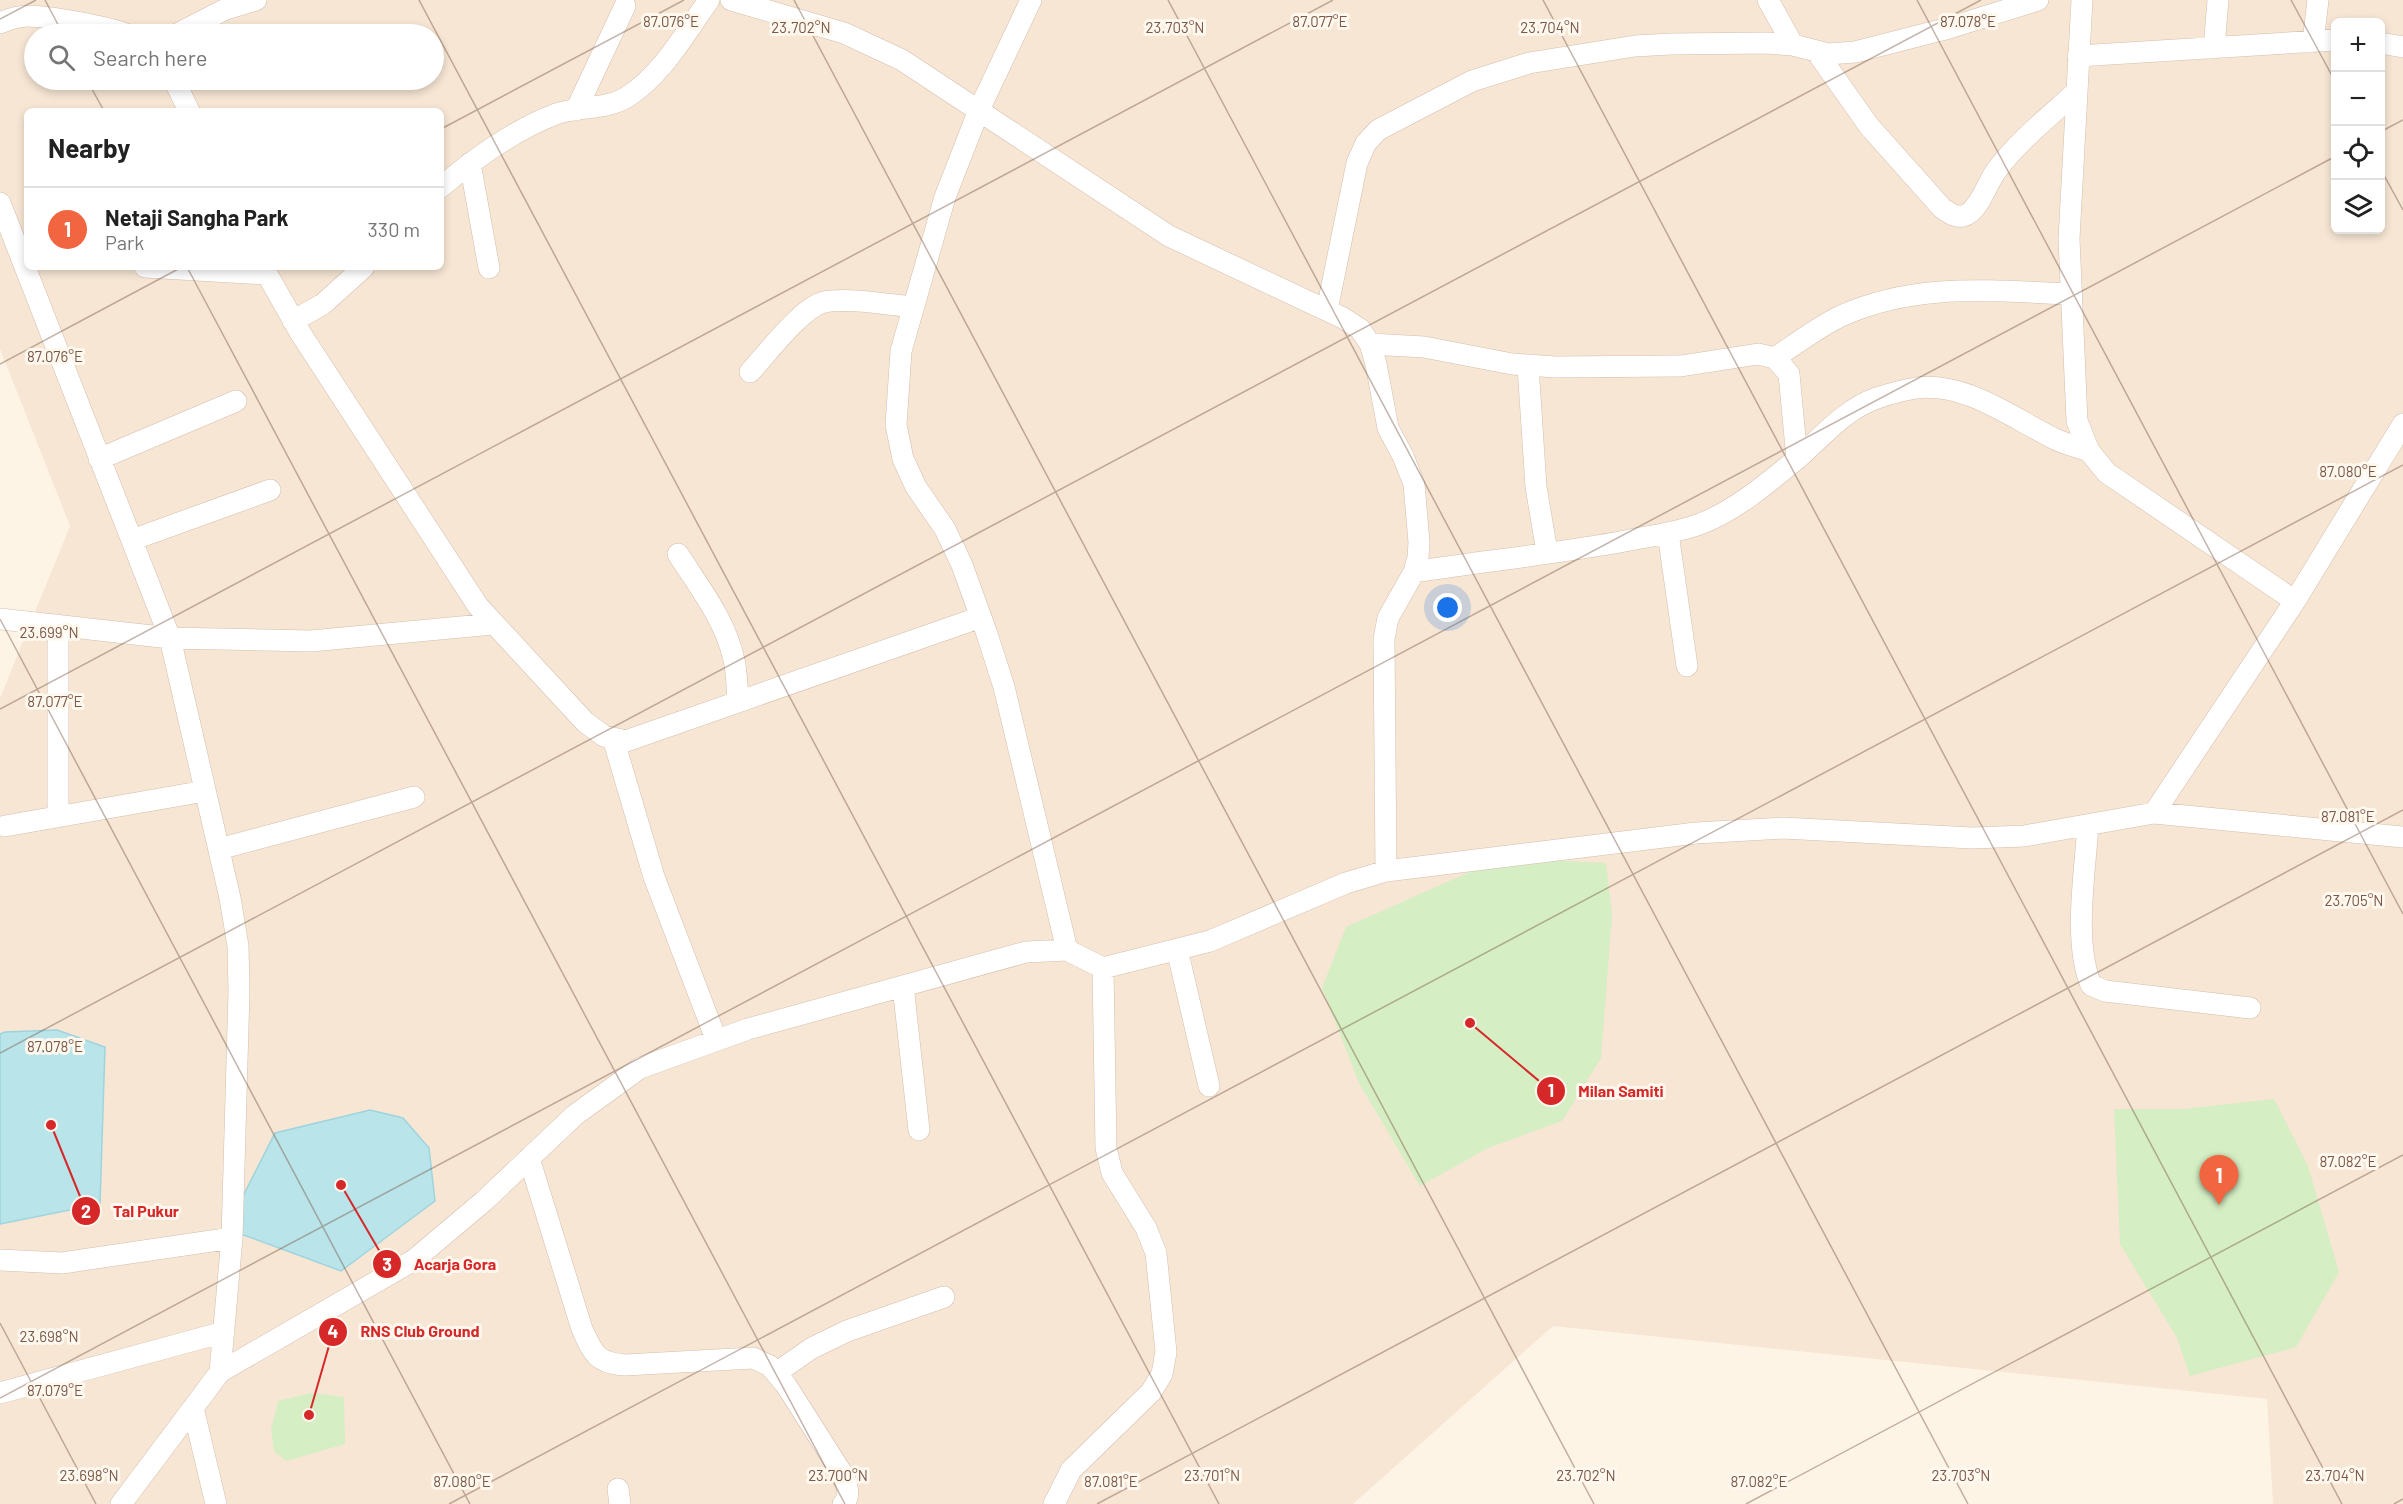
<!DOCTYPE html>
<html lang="en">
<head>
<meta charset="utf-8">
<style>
  :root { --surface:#fff; --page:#f6f6f6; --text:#222; --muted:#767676; --line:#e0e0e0; --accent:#f26541 }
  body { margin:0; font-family:Barlow,sans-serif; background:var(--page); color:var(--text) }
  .controls { position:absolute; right:18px; top:18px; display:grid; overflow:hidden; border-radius:9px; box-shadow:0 3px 9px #0003 }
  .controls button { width:54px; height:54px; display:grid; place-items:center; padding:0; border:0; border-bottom:2px solid var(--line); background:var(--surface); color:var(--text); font:30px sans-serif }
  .you { position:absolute; left:1448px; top:608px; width:21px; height:21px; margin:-15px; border:4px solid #fff; border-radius:50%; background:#1a73e8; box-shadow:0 0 0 9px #1a73e833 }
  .badge { display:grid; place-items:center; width:39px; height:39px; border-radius:50%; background:var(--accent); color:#fff; font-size:20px; font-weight:700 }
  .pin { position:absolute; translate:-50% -50px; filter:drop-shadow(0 2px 3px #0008) }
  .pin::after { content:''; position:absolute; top:32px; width:21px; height:18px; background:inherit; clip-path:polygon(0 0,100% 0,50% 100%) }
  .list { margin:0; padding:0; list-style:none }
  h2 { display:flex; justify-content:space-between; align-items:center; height:78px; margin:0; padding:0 24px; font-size:26px }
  h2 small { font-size:20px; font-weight:400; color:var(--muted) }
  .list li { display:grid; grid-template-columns:39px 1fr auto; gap:18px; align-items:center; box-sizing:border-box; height:84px; padding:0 24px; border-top:2px solid var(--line) }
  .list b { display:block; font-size:22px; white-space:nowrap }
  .list p { margin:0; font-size:20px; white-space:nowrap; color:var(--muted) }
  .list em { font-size:20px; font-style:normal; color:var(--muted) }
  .icon { flex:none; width:33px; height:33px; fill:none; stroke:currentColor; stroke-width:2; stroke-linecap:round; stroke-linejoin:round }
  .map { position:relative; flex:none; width:2403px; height:1504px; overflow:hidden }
  .search { position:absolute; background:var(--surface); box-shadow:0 3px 9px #0003; left:24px; top:24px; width:420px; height:66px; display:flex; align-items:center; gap:15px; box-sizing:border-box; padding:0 21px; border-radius:33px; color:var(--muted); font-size:22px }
  .panel { position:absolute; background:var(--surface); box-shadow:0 3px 9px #0003; left:24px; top:108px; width:420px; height:162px; border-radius:9px }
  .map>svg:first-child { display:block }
  .residential { fill:#f7e6d4; fill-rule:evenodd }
  .green { fill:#d5eec3 }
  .water { fill:#b8e4ea; stroke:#9ed4dd; stroke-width:1.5 }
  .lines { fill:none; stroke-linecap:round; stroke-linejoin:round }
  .minor-casing { stroke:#d4bead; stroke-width:22 }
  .minor { stroke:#fff; stroke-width:21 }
  .ticks { fill:none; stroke:#7b5948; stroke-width:1.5; stroke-opacity:0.45 }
  .ticks-label { font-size:15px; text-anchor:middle; fill:#7b5948; stroke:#fff8ee; stroke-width:6; stroke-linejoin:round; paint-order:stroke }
  .leader { fill:none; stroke:#d62828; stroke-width:2 }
  .callout-dot { fill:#d62828; stroke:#fff8ee; stroke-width:2 }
  .mark-label { font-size:18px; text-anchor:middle; font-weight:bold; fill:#fff }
  .callout-label { font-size:16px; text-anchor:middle; font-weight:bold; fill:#d62828; stroke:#fff8ee; stroke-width:6; stroke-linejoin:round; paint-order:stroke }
</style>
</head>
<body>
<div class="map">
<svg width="2403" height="1504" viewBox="0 0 2403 1504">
  <rect width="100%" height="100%" fill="#fef4e6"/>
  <path class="residential" d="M0,0H2403V1504H2273L2267,1399L1553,1326L1353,1504H0V698L70,526L0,349ZM2336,22H2380V230H2336ZM34,34H434V80H34ZM27,111H441V267H27Z"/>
  <path class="green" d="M1501,858L1606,863L1612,915L1601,1058L1562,1121L1488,1148L1420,1186L1359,1083L1322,988L1346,927Z
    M2274,1099L2308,1166L2339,1272L2296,1347L2190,1376L2177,1338L2120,1244L2114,1109H2183Z
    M311,1393L344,1397L345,1444L286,1461L274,1451L271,1429L278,1401Z"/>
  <path class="water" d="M57,1030L105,1047L100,1204L0,1224V1034L5,1032Z
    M370,1110L403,1118L429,1148L435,1201L341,1271L241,1234V1200L275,1133Z"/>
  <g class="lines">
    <defs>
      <path id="minor" d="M731,0L844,33L902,60L1169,236L1343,318L1360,329L1370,344L1376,364L1388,428L1403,456L1414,484L1419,542L1418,558L1414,572L1388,618L1384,639L1386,871
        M1031,0L979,110L945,197L901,351L896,425L903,459L916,487L945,529L962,565L987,634L1004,687L1067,950
        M1768,0L1793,45
        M2082,0L2069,239L2077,421L2089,451L2107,473L2295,601
        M0,23C9,19 18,16 28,16C49,16 107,27 126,34
        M177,34L226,9L256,0
        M2313,42L2318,0
        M2380,43L2403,47
        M2214,48L2218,0
        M1816,51L1869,126L1942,208C1948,212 1955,218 1963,216C1979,212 1987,183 1996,171C2018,141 2049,117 2076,92
        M2078,56L2336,40
        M174,80L189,111
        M576,110L625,6
        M470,163L489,268
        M441,187C475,158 514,130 556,114C578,106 606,110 627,97C663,74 685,33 709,0
        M0,203L170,638L230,898L238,946L239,991L232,1238L220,1372
        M145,267L267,274
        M263,267L301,334L478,606L585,722L604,736L626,741L981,617
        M1327,310L1357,163L1366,143L1378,130L1472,81L1529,63L1635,46L1671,44L1767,43L1793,45L1828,54L1855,52L1949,28L2038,0
        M293,321L323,304L364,267
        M1370,344L1424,347L1512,364L1555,367L1681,366L1758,354L1775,358L1789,374L1797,459
        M1775,358C1797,343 1818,327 1841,316C1916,282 1992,291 2072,294
        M1528,366L1536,487L1547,552
        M750,372C767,354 801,308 824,302C846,297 890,305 913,307
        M99,459L236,401
        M1668,533L1687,666
        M132,540L270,490
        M678,554C699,587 726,621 734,660C737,673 737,688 738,701
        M1414,572C1484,561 1555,554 1625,541C1650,536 1676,533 1700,524C1735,511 1769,482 1798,458C1822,437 1845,409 1877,398C1889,394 1904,390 1916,388C1967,382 2012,418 2055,439C2065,444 2078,447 2089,451
        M0,619L170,638L311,641L493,624
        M58,625V817
        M613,738L654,877L716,1039
        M2154,813L2295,601L2403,424
        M2088,825C2085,874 2073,941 2091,985L2105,991L2250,1008
        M5,826L205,791
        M219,849L414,797
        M1177,949L1209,1086
        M903,986L919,1130
        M529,1158L582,1329C593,1353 596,1363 625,1365L753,1358L770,1366L786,1385L845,1478C847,1487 851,1497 843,1504
        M0,1260L62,1263L232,1238
        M776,1373L812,1348L847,1331L944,1297
        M0,1393L224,1332
        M193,1408L216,1504
        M618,1489L620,1504
        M121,1504L220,1372L414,1260L484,1201L575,1115L640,1068L748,1029L1026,952L1067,950L1103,968L1210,941L1346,883L1386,871L1696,833L1783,828L1972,838L2024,836L2154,813L2403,837
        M1054,1504L1071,1470L1151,1392L1162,1374L1166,1352L1156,1253L1146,1228L1112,1173L1106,1148L1103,968"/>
    </defs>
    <use href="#minor" class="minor-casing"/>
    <use href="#minor" class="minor"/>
  </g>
  <path class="ticks" d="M45,0L63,34M419,0L1219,1504M794,0L1594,1504M1168,0L1968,1504M1543,0L2342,1504M1917,0L2403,914M2291,0L2336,83M0,19L36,0M87,80L104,111M441,129L684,0M2380,132L2403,120M2380,168L2403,210M187,267L845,1504M0,364L182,267M0,619L470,1504M0,709L1333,0M0,1053L1981,0M0,1323L96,1504M0,1398L2336,156M449,1504L2403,465M1097,1504L2403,810M1746,1504L2403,1155M2394,1504L2403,1499"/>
  <g class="ticks-label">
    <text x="671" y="27">87.076°E</text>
    <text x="1320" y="27">87.077°E</text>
    <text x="1968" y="27">87.078°E</text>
    <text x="801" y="33">23.702°N</text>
    <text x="1175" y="33">23.703°N</text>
    <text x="1550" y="33">23.704°N</text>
    <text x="55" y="362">87.076°E</text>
    <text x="2348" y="477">87.080°E</text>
    <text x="49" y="638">23.699°N</text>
    <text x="55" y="707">87.077°E</text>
    <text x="2348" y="822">87.081°E</text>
    <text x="2354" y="906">23.705°N</text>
    <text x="55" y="1052">87.078°E</text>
    <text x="2348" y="1167">87.082°E</text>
    <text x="49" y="1342">23.698°N</text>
    <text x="55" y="1396">87.079°E</text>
    <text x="89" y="1481">23.698°N</text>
    <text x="838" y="1481">23.700°N</text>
    <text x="1212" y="1481">23.701°N</text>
    <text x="1586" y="1481">23.702°N</text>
    <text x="1961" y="1481">23.703°N</text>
    <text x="2335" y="1481">23.704°N</text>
    <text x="462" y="1487">87.080°E</text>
    <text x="1111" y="1487">87.081°E</text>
    <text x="1759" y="1487">87.082°E</text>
  </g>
  <path class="leader" d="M1470 1023L1551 1091M51 1125L86 1211M341 1185L387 1264M309 1415L333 1332"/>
  <g class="callout-dot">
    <circle cx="1470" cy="1023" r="6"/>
    <circle cx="51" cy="1125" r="6"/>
    <circle cx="341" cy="1185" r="6"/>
    <circle cx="309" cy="1415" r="6"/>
    <circle cx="1551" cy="1091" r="15"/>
    <circle cx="86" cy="1211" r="15"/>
    <circle cx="387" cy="1264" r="15"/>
    <circle cx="333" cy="1332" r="15"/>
  </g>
  <g class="mark-label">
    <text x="1551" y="1097">1</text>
    <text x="86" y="1218">2</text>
    <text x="387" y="1271">3</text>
    <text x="333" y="1338">4</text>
  </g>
  <g class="callout-label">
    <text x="1621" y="1097">Milan Samiti</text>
    <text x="146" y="1217">Tal Pukur</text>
    <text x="455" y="1270">Acarja Gora</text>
    <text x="420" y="1337">RNS Club Ground</text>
  </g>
</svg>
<div class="controls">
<button>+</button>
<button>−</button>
<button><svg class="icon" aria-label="locate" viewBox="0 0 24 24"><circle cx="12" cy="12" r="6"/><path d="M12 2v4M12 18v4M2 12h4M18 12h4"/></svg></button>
<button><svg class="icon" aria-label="layers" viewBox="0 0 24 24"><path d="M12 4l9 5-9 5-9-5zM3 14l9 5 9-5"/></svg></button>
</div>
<div class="you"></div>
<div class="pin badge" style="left:2219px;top:1205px">1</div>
<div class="search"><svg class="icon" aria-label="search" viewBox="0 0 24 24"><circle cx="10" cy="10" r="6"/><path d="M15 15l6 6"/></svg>Search here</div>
<section class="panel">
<h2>Nearby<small></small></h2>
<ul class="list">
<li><span class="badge">1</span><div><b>Netaji Sangha Park</b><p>Park</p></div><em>330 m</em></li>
</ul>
</section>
</div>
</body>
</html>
